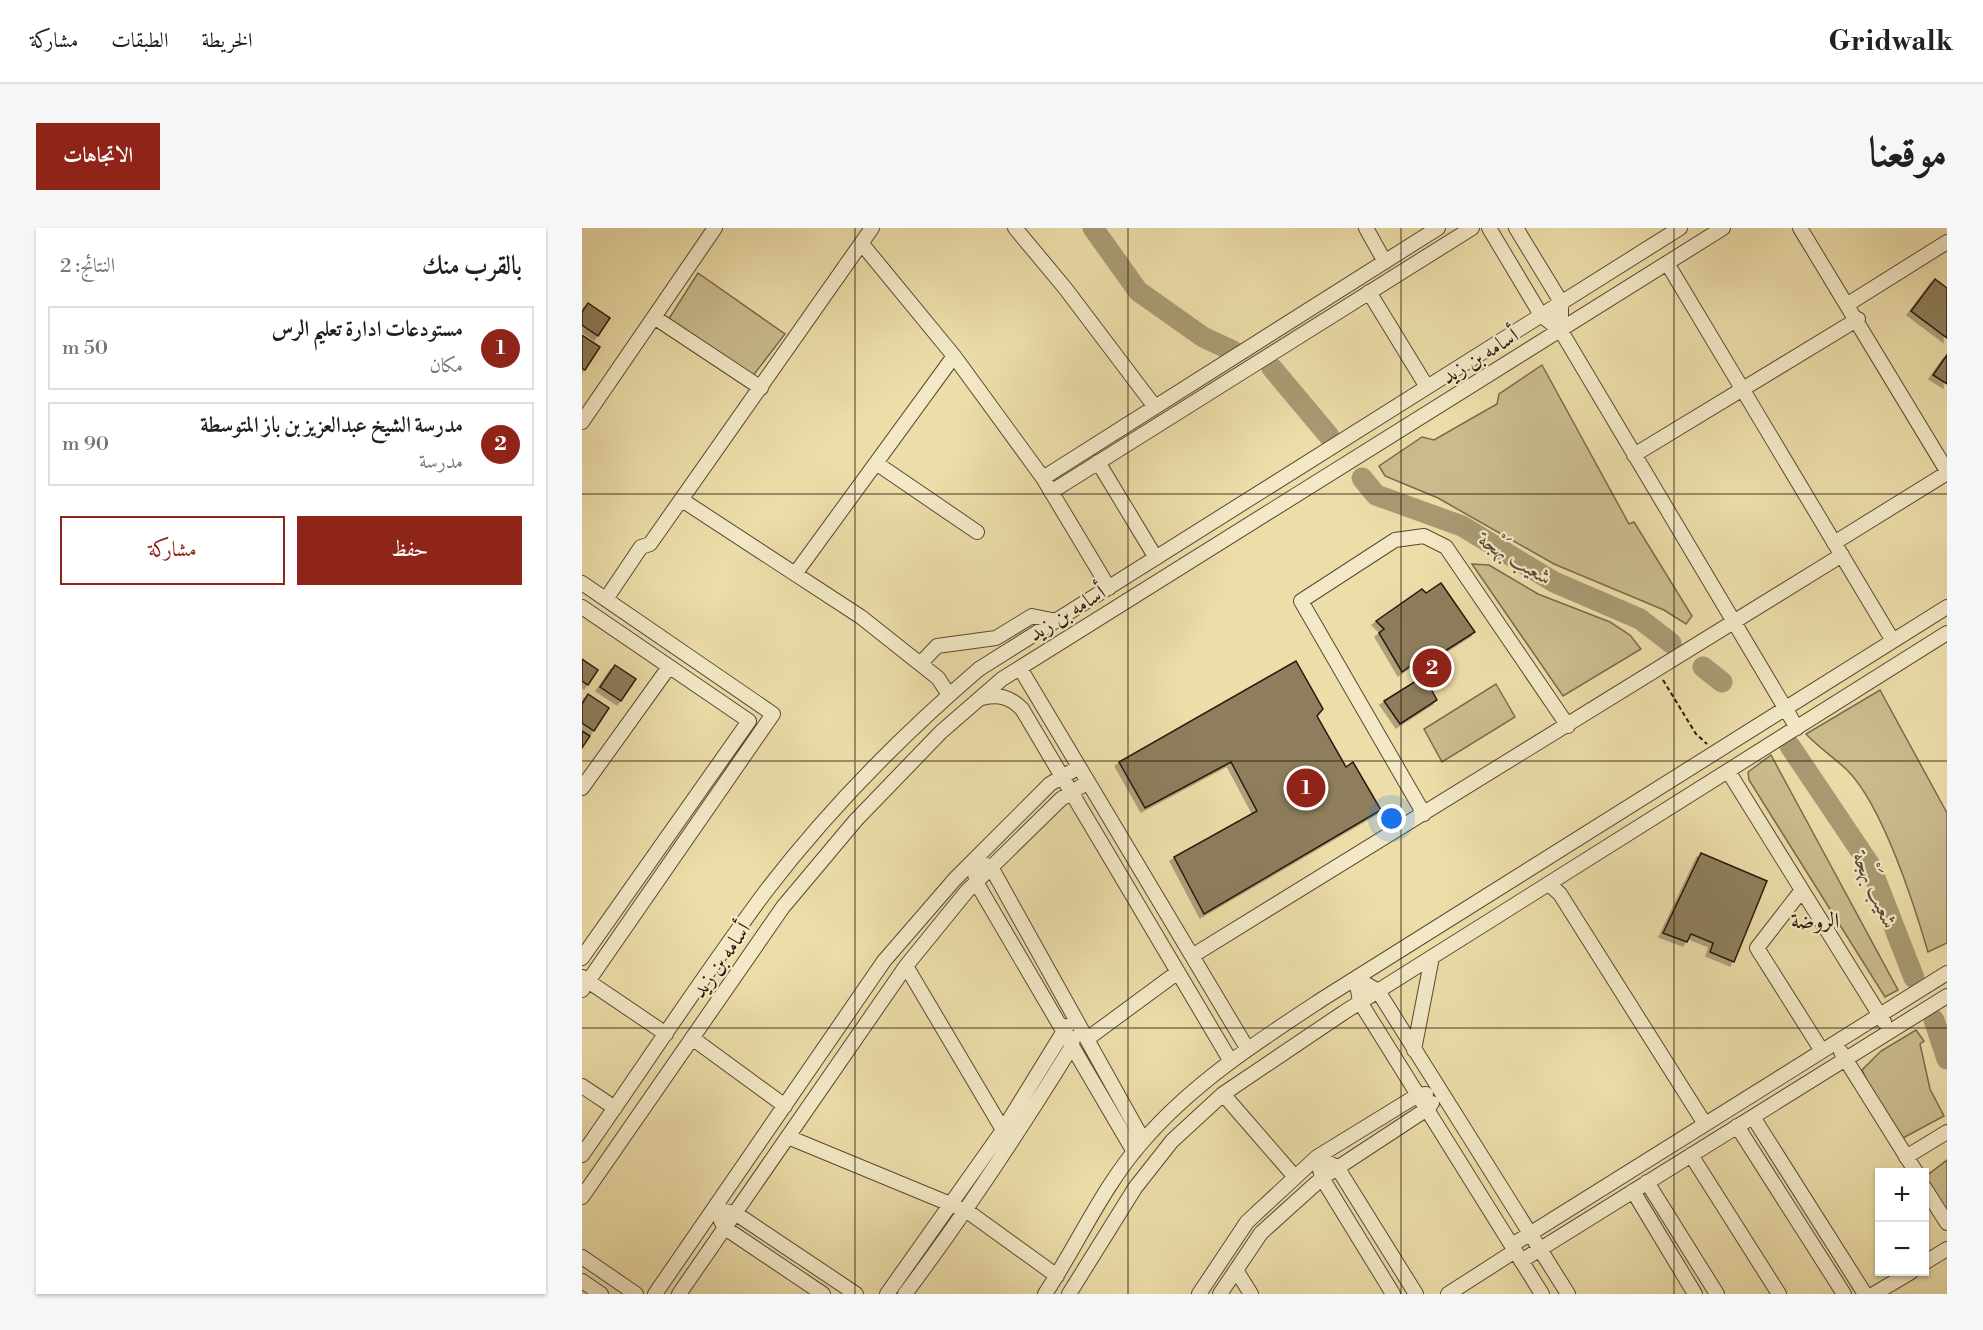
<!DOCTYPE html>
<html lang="ar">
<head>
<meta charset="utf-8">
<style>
  :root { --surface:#fff; --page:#f6f6f6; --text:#202124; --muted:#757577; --line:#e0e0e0; --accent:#8f2418 }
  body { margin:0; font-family:"Libre Bodoni",Amiri,serif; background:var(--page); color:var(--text); direction:rtl }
  .controls { position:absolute; right:18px; bottom:18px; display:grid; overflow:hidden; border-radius:0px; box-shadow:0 2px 4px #0004 }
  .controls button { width:54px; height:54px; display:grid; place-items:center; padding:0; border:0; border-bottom:2px solid var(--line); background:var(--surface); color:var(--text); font:30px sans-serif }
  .you { position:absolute; left:810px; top:591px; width:21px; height:21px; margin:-15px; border:4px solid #fff; border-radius:50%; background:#1a73e8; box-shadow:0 0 0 9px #1a73e833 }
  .badge { display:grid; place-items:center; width:39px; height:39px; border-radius:50%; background:var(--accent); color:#fff; font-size:20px; font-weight:700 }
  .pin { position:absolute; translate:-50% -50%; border:3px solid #fff; box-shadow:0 2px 6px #0006 }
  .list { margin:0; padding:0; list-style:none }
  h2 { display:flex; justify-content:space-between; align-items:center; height:78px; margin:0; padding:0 24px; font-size:26px }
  h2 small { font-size:20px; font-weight:400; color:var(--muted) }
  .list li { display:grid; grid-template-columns:39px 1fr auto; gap:18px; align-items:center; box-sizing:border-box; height:84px; margin:0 12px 12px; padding:0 12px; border:2px solid var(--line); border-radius:0px }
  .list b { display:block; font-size:22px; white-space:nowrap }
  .list p { margin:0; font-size:20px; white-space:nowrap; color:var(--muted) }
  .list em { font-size:20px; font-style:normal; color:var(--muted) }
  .actions { display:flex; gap:12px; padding:18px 24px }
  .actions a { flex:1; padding:14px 0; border:2px solid var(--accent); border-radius:0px; text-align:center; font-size:21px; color:var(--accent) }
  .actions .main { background:var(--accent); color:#fff }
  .map { position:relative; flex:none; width:1365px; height:1066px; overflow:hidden; direction:ltr; border-radius:0px }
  header { display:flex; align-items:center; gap:36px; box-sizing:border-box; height:84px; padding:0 30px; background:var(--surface); border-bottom:2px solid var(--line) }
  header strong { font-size:28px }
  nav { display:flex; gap:33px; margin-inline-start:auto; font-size:21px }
  .intro { display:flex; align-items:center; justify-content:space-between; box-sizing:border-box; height:144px; padding:0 36px }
  h1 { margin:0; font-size:42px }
  .button { padding:15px 27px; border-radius:0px; background:var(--accent); color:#fff; font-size:21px; font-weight:700 }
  main { display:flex; gap:36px; padding:0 36px }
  aside { flex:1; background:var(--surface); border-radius:0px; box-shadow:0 2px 4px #0004 }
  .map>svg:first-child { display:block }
  .green { fill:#cbbc8e; stroke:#7a6a4c; stroke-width:1.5 }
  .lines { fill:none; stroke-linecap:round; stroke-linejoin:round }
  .river { stroke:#a99a73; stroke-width:21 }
  .building { fill:#8e7e5d; stroke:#28180b; stroke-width:1.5; filter:url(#shadow) }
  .minor-casing { stroke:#594932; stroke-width:16 }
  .path { stroke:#28180b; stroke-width:2; stroke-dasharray:4.5 3; stroke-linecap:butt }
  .minor { stroke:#f3e9c7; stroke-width:14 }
  .grid { fill:none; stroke:#28180b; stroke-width:1.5; stroke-opacity:0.55 }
  .labels { text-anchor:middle; stroke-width:4.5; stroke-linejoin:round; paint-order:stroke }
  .street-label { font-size:21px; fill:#28180b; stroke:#f3e9c7 }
  .water-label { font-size:22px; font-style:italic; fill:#5c4c35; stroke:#f3e9c7 }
  .neighbourhood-label { font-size:22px; fill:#28180b; stroke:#f3e9c7 }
</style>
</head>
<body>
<header>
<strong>Gridwalk</strong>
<nav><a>الخريطة</a><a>الطبقات</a><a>مشاركة</a></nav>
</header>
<div class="intro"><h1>موقعنا</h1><a class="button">الاتجاهات</a></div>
<main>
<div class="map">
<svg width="1365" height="1066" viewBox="0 0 1365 1066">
  <defs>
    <filter id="shadow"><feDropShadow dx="-4" dy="4" stdDeviation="0" flood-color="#0004"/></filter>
  </defs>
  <rect width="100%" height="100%" fill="#ecdda9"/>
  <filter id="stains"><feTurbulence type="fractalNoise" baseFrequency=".00333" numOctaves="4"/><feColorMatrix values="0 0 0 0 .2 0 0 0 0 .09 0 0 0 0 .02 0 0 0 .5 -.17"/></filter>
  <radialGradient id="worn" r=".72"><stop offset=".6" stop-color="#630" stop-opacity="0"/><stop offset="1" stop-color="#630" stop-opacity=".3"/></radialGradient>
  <path class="green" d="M116,45L203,106L170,149L86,92Z
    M960,137L1047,296L1052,294L1110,388L1104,396L1082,382L972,336L856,270L803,248L797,238L840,209L852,212L915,176L917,166Z
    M890,336L907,337L956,366L1028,394L1048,407L1059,421L981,468Z
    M914,456L933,489L860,534L842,501Z
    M1298,462L1365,585V715L1346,724C1332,676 1301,579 1266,543C1253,530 1237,520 1224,506Z
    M1189,527L1316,762L1303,769L1167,552L1166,544Z
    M1334,802L1342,813L1338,816L1348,861L1362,888L1321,910L1303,892L1280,842L1299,823Z
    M1365,932V988L1343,949Z"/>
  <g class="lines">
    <path class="river" d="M511,0L556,63L621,109L651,123
      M690,140L747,208
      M780,250L794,267L880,298L972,354L1058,391L1089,415
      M1121,439L1140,454
      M1208,518L1288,637L1332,750
      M1352,792L1365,831"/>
  </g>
  <path class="building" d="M1353,51L1365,60V110L1329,83Z
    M6,75L28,90L16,108L0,97V84Z
    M0,107L18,119L3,142L0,140Z
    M1365,127V156L1351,147Z
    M859,355L893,404L841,437L837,432L820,444L797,405L802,401L794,393L840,361L844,365Z
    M0,431L16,442L6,457L0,453Z
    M714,433L741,481L735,488L764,539L771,534L799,582L622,686L592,629L675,583L649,534L563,580L537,534Z
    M33,437L54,451L39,473L18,459Z
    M842,448L855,472L818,496L802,473Z
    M6,466L27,480L12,503L0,495V476Z
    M0,503L8,508L0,520Z
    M1119,625L1185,653L1152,734L1128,724L1131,715L1109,706L1105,714L1081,705Z"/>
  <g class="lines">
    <defs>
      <path id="minor" d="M433,0L483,60L573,179
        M784,0L803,34
        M907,0L959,87L979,103L1215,500
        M934,0L979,74V103
        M1218,0L1365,243
        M280,16L372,128L461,250L527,360
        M1085,35L1311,413
        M787,64L845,159
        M1266,76L1365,14
        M72,89L179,160
        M0,194L133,0
        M1052,227L1276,91
        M516,234L574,330
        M294,235L395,304
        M461,250L856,0
        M469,264L890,0
        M100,272L279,389L356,450L367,467
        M1252,315L1365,245
        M213,346L372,128
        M0,355L191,486L0,762
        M24,371L59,319L68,316L290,0
        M0,379L167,493L0,730
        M338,436L355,418L414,410L450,388L475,393
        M438,440L665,820
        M400,470C417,466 428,469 440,481L648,832
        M1146,543L1302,794
        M0,560L87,439
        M842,586L719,373L813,312L842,308L864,319L986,498
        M967,656L978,666L1123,896
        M1220,662L1175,720L1240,823
        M610,728L1260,327
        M324,738L424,907
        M0,749L84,806
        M110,810L203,878
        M505,811L596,744
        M832,822L850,729
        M1259,824L1334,944
        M0,858L33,880
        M641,866L713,949
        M1171,889L1283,1066
        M1155,898L1262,1066
        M206,909L385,983L475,1048
        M552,924L394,654L392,632L409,639L561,912
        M0,927C61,840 120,749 184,663C246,582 319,508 397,441L1098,0
        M1109,927L1197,1066
        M1324,929L1365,904
        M1065,954L1135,1066
        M1342,959L1365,995
        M1051,963L1113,1066
        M0,969L201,679L274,592L359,504L420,451L1141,0
        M132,981L153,985L274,1066
        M139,993L143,1000L241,1066
        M930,1017L1365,745
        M0,1029L54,1066
        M939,1033L1365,768
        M1342,1035L1365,1021
        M654,1042L669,1066
        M0,1053L19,1066
        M73,1066L302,733L373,651L468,556L497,539
        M97,1066L324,738L385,663L479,571L506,554
        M305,1066L421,902L485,798
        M323,1066C383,986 437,904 490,818L491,810
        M463,1066C496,1016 521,958 561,913C612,854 678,812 742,770L1365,379
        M487,1066L553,960L590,913L641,866L761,785L1365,405
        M617,1066L665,994L735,929L836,867L844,866
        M638,1066L679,1005L740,950L845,881L850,875
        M811,1066L740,950L735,929L755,939L834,1066
        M866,1066L933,1023
        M960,1066L778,774L774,750L796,763L986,1066
        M1292,1066L1329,1044"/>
    </defs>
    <use href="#minor" class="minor-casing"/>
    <path class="path" d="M1081,452L1114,506L1125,516"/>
    <use href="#minor" class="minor"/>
  </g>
  <path class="grid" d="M273,0V1066M546,0V1066M819,0V1066M1092,0V1066M0,266H1365M0,533H1365M0,800H1365"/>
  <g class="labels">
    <g class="street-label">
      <text transform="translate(898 128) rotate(-32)" y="7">أسامه بن زيد</text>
      <text transform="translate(485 385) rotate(-32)" y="7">أسامه بن زيد</text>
      <text transform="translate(139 732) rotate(-55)" y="7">أسامه بن زيد</text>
    </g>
    <g class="water-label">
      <text transform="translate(934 330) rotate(31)" y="8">شعيب بَهْجة</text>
      <text transform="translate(1294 662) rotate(66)" y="8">شعيب بَهْجة</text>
    </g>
    <g class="neighbourhood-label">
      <text x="1233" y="700">الروضة</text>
    </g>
  </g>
  <rect width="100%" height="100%" filter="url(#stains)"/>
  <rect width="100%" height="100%" fill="url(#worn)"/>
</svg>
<div class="controls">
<button>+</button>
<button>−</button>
</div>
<div class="you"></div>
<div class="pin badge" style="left:724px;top:560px">1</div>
<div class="pin badge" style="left:850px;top:440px">2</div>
</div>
<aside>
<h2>بالقرب منك<small>النتائج: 2</small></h2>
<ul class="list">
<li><span class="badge">1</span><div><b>مستودعات ادارة تعليم الرس</b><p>مكان</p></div><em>50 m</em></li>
<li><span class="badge">2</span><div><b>مدرسة الشيخ عبدالعزيز بن باز المتوسطة</b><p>مدرسة</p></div><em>90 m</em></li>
</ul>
<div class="actions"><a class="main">حفظ</a><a>مشاركة</a></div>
</aside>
</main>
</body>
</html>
